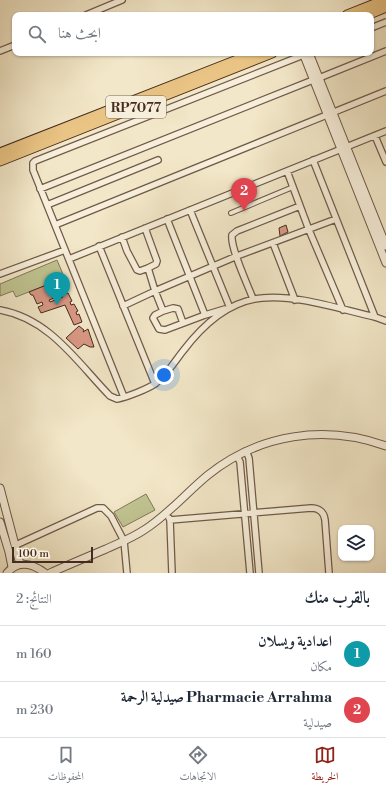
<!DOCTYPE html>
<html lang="ar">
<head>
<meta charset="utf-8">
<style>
  :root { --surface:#fff; --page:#f6f6f7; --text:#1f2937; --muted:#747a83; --line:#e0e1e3; --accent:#8f2418 }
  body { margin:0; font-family:"Libre Bodoni",Amiri,serif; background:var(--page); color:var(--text); direction:rtl }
  .controls { position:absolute; right:12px; bottom:12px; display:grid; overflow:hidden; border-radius:8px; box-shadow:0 1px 3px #0004 }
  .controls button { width:36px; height:36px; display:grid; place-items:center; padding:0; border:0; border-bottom:1px solid var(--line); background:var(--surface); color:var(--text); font:20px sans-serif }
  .scale { position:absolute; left:12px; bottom:10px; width:81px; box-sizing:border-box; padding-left:4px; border:2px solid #442c1f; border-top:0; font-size:11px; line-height:14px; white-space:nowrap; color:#442c1f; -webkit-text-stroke:3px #f7efdb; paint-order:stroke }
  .you { position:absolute; left:164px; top:375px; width:14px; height:14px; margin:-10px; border:3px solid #fff; border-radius:50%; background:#1a73e8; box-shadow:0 0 0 6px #1a73e833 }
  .badge { display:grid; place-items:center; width:26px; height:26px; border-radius:50%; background:var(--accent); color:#fff; font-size:13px; font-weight:700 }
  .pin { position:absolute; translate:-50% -33px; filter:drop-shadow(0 1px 2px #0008) }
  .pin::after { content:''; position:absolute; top:21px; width:14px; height:12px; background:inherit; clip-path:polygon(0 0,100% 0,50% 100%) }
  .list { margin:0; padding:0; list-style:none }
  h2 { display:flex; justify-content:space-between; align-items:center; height:52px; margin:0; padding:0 16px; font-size:17px }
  h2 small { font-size:13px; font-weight:400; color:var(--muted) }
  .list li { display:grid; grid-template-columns:26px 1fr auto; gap:12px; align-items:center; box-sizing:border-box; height:56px; padding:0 16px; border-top:1px solid var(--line) }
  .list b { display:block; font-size:15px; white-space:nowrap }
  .list p { margin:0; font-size:13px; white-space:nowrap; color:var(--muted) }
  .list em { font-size:13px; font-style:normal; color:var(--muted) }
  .icon { flex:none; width:22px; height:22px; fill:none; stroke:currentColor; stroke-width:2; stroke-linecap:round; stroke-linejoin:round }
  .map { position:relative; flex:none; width:386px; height:573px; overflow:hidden; direction:ltr }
  .search { position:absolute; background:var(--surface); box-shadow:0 1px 3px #0004; left:12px; right:12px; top:12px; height:44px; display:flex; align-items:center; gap:10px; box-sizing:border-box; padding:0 14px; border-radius:8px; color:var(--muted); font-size:15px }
  .sheet { height:164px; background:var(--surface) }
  nav { display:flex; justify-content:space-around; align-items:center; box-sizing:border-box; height:56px; border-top:1px solid var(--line); background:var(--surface); font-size:11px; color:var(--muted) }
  nav a { display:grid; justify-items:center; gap:2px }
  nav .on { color:var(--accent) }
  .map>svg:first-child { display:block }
  .green { fill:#c0c492; stroke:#827858 }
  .building { fill:#d99885; stroke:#442c1f }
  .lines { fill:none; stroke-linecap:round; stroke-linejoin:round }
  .pedestrian-casing { stroke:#705b49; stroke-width:6 }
  .minor-casing { stroke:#705b49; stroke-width:8 }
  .tertiary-casing { stroke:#705b49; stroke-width:9 }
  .primary-casing { stroke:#442c1f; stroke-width:11 }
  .pedestrian { stroke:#f7efdb; stroke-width:4 }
  .minor { stroke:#f7efdb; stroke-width:5.5 }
  .tertiary { stroke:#f7efdb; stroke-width:7 }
  .primary { stroke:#e9c484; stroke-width:9 }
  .labels { text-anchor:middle; stroke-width:4; stroke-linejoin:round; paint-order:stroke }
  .shield { fill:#f7efdb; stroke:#7a6657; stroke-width:1 }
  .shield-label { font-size:13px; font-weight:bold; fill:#442c1f }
</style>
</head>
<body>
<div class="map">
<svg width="386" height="573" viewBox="0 0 386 573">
  <rect width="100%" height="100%" fill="#f2e7c8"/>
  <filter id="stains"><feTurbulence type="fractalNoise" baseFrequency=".005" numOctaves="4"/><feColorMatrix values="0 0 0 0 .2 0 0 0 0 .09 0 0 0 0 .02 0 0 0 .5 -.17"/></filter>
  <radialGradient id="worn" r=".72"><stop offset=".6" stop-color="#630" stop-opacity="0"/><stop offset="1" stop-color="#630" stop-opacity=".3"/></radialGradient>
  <path class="green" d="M57,260L67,284L52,291L49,284L16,297L13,291L0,296V284Z
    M146,494L155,510L123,527L114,512Z"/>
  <path class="building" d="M286,225L288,232L280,236L279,228Z
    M49,284L54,298L49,300L50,302L63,297L62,295L68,293L72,301L70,302L71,305L74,304L78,311L76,312L77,315L79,314L82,322L74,325L65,305L41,313L38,307L43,305L42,302L37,304L33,295H31L29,292Z
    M79,326L84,330L83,332L88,329L94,347H90L84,344L78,349L66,338Z"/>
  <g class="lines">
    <defs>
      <path id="pedestrian" d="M231,213L293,187"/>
      <path id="minor" d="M86,15L122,0
        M371,28L386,22
        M0,51L15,45
        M319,78L386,51
        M375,136L386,162
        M313,160L375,317
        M287,171L309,230L343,310
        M40,189L313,80
        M47,205L158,160
        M190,210L230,308
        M167,219L205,315
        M55,225L386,91
        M145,228L157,261L156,264L148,268L155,291L163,311L155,315L153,318L159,329L165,330L205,315L225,309
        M122,237L127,251L137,270L140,271L148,268
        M273,243L295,300
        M99,246L155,384
        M69,259L386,131
        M0,274L65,250
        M253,299C248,285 230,248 232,235L237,231L300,206
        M123,306L155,291L237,256L336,219
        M0,310C50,319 77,362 110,396L117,399C127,397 148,389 156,383C167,375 175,361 183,351C202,326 229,301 262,298C295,294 343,310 375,317L386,321
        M163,311L173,308L178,309L183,323
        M124,397L33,170V163L35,161L306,54
        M246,451L249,458L259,573
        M237,456L240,462L250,573
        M169,518L170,520L172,573
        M170,520L311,508C319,508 324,512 325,520L329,573
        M16,545L97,508H103L111,516L124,541L127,573"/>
      <path id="tertiary" d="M303,53L386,263
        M309,53L386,246
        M0,488L20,564
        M0,522L9,552L12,567
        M7,573C18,560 32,563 45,573
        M50,573C68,565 87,557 106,549C119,543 132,538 144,530C168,515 186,493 208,475C259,434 325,424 386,446"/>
      <path id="primary" d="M347,15L385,0
        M367,15L386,7
        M0,153L255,53
        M0,161L272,53"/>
    </defs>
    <use href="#pedestrian" class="pedestrian-casing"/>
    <use href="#minor" class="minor-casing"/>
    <use href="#tertiary" class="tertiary-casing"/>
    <use href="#primary" class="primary-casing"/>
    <use href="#pedestrian" class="pedestrian"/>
    <use href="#minor" class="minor"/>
    <use href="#tertiary" class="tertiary"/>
    <use href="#primary" class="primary"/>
  </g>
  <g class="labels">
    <rect class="shield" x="106" y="96" width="60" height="22" rx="3"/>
    <g class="shield-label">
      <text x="136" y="112">RP7077</text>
    </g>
  </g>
  <rect width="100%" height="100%" filter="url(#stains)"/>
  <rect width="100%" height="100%" fill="url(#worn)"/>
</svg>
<div class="controls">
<button><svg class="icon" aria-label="layers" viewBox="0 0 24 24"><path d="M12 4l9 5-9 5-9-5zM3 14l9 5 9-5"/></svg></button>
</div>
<div class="scale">100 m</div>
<div class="you"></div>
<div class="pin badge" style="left:57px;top:305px;background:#0f9aa8">1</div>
<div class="pin badge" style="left:244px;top:211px;background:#e0444e">2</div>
<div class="search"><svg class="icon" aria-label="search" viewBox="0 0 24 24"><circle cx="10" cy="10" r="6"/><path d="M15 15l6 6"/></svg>ابحث هنا</div>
</div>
<section class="sheet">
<h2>بالقرب منك<small>النتائج: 2</small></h2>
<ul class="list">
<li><span class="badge" style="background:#0f9aa8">1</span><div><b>اعدادية ويسلان</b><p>مكان</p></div><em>160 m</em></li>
<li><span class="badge" style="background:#e0444e">2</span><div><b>Pharmacie Arrahma صيدلية الرحمة</b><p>صيدلية</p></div><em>230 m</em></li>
</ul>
</section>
<nav>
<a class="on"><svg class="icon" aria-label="map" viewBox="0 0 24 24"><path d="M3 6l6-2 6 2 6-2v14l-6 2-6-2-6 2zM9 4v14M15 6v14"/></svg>الخريطة</a>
<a><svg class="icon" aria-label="directions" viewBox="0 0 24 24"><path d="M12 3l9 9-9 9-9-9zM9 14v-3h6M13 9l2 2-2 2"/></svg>الاتجاهات</a>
<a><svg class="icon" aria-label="saved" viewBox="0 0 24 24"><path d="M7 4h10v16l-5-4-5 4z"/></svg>المحفوظات</a>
</nav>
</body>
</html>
